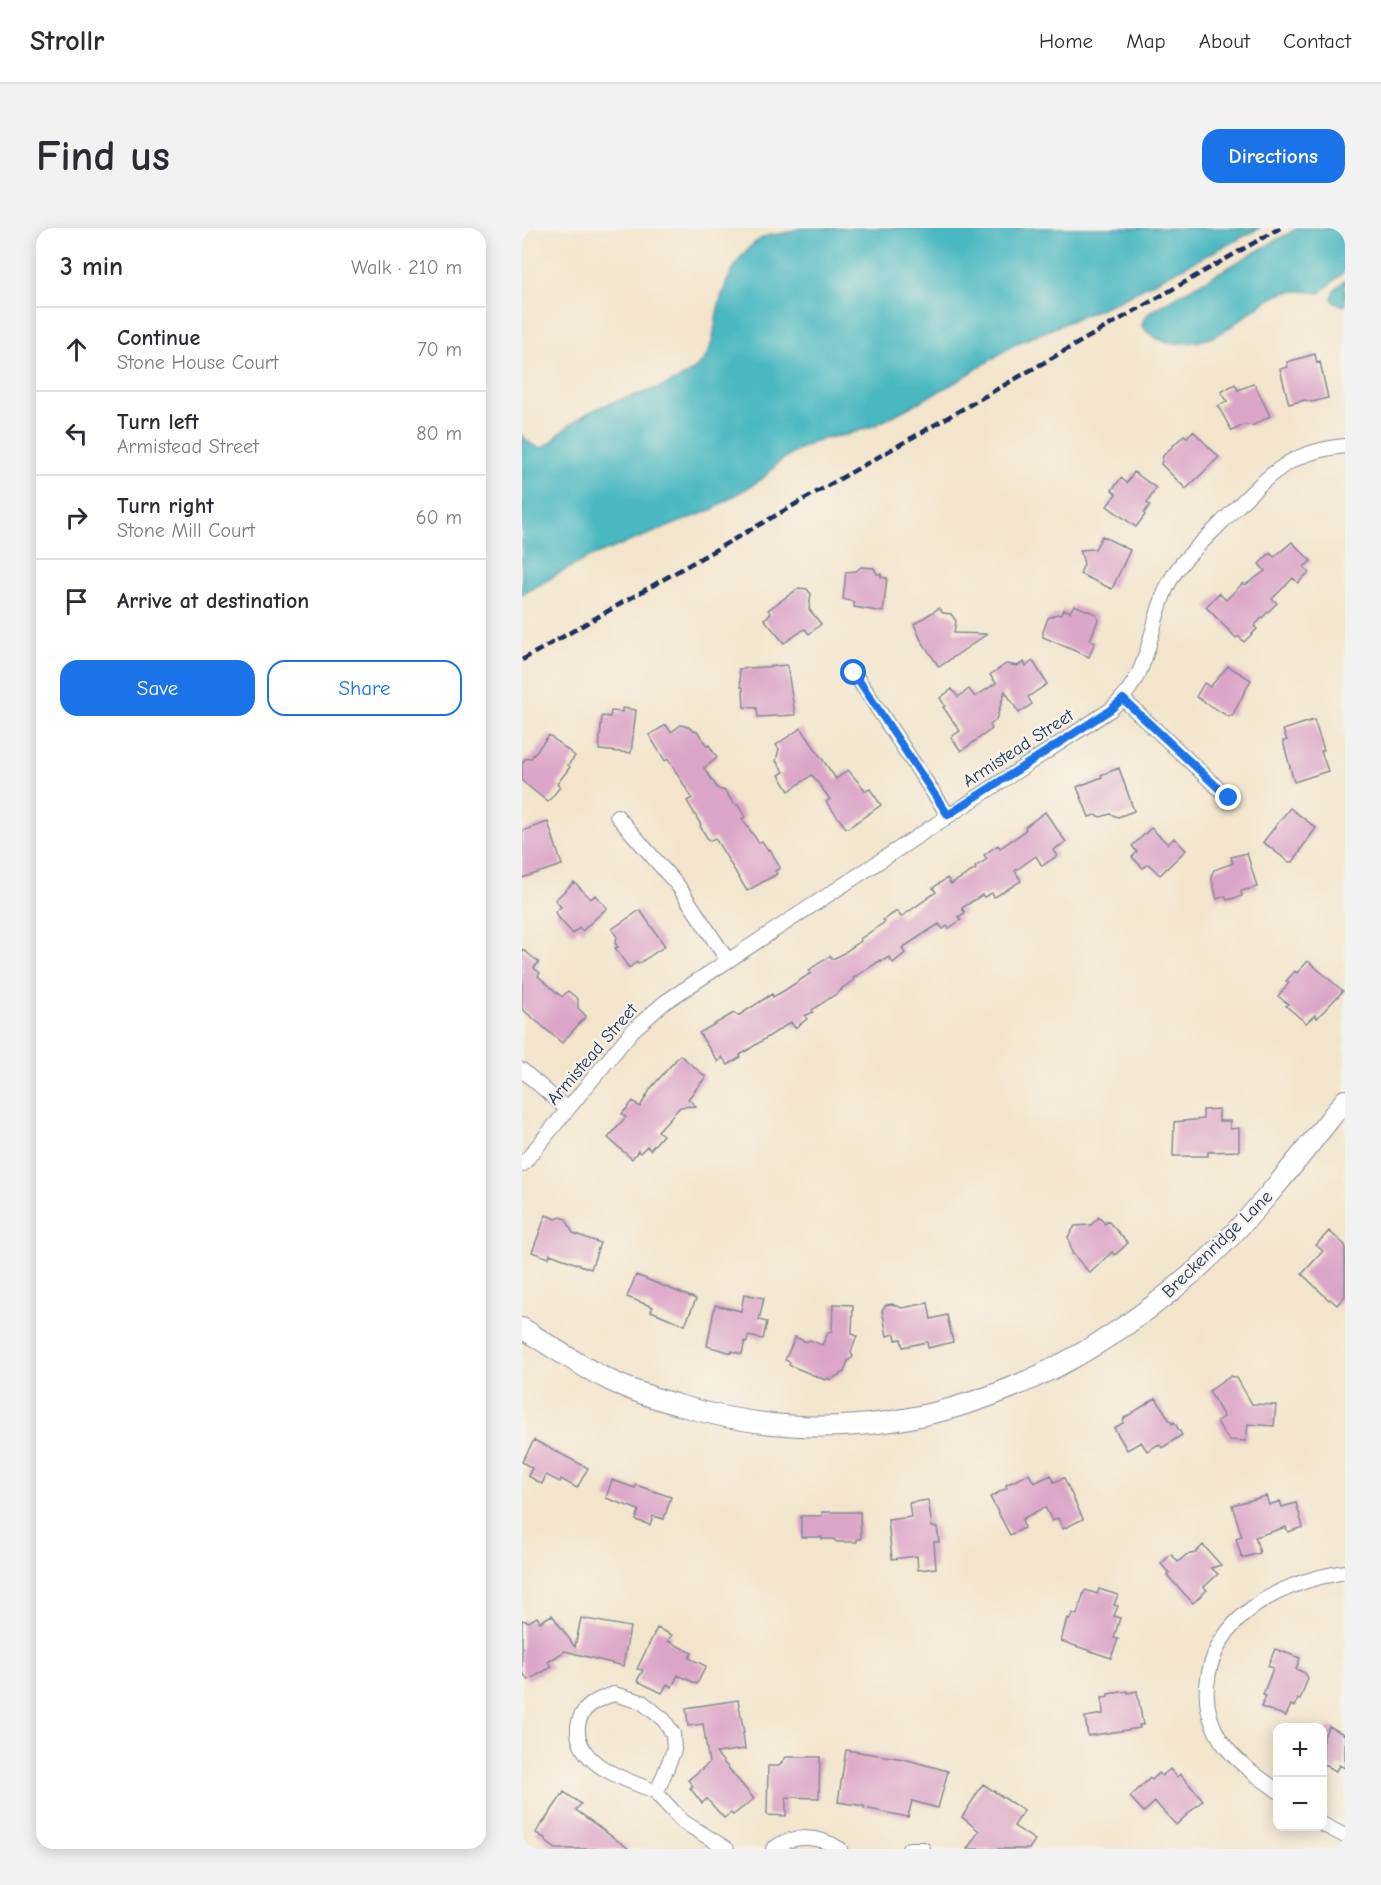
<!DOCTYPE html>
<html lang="en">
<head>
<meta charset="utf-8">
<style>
  :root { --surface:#fff; --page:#f2f2f3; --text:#2b2b33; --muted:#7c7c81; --line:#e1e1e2; --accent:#1a73e8 }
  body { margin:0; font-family:"Comic Neue",sans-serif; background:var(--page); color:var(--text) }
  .controls { position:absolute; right:18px; bottom:18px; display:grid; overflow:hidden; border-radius:12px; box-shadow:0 3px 15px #0003 }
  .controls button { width:54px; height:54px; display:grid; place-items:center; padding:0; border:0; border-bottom:2px solid var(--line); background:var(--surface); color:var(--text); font:30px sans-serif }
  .stop { position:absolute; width:18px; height:18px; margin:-14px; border:4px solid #1a73e8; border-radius:50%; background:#fff }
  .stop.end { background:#1a73e8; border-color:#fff; box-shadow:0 2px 6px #0008 }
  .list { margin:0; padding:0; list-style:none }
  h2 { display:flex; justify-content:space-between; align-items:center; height:78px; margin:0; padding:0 24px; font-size:26px }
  h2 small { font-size:20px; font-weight:400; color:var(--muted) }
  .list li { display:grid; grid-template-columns:39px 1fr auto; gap:18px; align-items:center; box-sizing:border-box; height:84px; padding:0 24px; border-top:2px solid var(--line) }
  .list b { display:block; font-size:22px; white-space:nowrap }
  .list p { margin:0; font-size:20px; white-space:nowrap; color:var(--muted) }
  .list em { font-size:20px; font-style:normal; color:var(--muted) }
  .actions { display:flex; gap:12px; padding:18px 24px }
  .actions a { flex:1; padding:14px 0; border:2px solid var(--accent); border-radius:18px; text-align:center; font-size:21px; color:var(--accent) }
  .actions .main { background:var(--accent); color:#fff }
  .icon { flex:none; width:33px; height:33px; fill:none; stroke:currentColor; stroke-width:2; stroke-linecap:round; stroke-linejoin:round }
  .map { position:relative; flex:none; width:823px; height:1621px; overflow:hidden; border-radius:18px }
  header { display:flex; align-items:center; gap:36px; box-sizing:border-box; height:84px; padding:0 30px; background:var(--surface); border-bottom:2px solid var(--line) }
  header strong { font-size:28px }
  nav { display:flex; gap:33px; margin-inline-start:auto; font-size:21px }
  .intro { display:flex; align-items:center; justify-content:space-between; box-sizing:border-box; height:144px; padding:0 36px }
  h1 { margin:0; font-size:42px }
  .button { padding:15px 27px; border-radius:18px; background:var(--accent); color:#fff; font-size:21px; font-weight:700 }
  main { display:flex; gap:36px; padding:0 36px }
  aside { flex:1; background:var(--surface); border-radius:18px; box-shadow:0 3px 15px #0003 }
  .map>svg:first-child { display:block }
  .water { fill:#4ab8c1; stroke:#327490; stroke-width:1.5 }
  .building { fill:#dba5c7 }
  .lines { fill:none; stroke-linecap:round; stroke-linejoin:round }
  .street-casing { stroke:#868a95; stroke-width:16 }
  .secondary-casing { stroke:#868a95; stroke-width:22 }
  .street { stroke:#fff; stroke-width:14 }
  .secondary { stroke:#fff; stroke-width:20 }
  .rail { stroke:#1b2f5e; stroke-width:4.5; stroke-dasharray:9 4.5; stroke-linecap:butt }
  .route { stroke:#1a73e8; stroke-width:8 }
  .labels { text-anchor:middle; stroke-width:4.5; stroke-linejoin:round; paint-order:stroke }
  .street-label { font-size:18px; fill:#1b2f5e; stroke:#f7f3e8 }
</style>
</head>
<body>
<header>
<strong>Strollr</strong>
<nav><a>Home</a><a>Map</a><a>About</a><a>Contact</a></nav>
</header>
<div class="intro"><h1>Find us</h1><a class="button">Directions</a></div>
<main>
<aside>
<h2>3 min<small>Walk · 210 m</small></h2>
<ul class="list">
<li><svg class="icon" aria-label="ahead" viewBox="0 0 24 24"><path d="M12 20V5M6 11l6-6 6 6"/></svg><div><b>Continue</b><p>Stone House Court</p></div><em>70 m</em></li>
<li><svg class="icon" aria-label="left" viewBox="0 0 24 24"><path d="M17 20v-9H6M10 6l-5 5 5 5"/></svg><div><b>Turn left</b><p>Armistead Street</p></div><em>80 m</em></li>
<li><svg class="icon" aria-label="right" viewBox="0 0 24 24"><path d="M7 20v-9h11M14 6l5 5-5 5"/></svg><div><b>Turn right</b><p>Stone Mill Court</p></div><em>60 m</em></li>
<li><svg class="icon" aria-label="arrive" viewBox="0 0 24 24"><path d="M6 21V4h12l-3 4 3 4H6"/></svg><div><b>Arrive at destination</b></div></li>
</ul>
<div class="actions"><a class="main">Save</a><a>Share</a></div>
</aside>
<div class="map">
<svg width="823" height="1621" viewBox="0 0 823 1621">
  <rect width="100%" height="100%" fill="#f7f3e8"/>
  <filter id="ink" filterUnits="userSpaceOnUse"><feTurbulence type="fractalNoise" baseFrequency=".0167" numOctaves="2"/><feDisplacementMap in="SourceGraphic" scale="12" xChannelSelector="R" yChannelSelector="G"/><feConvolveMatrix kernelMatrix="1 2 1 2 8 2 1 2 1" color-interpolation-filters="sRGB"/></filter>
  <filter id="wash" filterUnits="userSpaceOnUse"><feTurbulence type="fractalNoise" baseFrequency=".008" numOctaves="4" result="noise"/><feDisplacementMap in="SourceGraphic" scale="24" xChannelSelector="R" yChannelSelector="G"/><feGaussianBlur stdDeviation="1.35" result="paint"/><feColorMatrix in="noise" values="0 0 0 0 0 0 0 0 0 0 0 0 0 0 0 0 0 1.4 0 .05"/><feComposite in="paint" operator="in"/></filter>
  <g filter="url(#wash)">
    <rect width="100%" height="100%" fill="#f2e5cc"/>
    <path class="water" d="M281,0H738L591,75L493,116L434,154L354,197L324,207L301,210L275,222L256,235L240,251L189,282L68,329L39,344L0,367V206C3,212 14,222 22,219C30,216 36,206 43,201C49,196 55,192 61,188C98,165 144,167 177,137C190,125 192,107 194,90C199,62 216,19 245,8C249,6 254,7 259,6C266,5 273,1 281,0Z
      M776,0H823V43L798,65C784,63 769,61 756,67C719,83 705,116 657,115C641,115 630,110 620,98L622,91L629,83Z
      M823,52V78L813,75L810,71L811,64Z"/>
    <g id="blocks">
      <path class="building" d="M793,126L795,135L798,134L806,170L790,174L783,172L767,176L758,141L766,139L765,134Z
        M713,156L716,162L731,156L733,157L748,188L730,198L723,196L710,203L696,178L705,173L699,164Z
        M671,203L697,229L664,261L639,236L641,228L662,207L665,209Z
        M612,244L634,260L625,275L628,277L622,285L623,287L614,299L585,278L594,266L590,262L599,250L605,255Z
        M580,308L608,322L590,361L558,346L562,336L558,322L573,321Z
        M770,314L789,333L782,339L787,344L776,355L771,350L750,371L755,375L732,398L735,401L722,414L716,408L714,410L684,379L697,365L704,372L721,355L723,357L743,343L737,336L748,325L752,329Z
        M339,339L352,340L355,346H359V349L365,350L361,384L332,379V374L321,371L324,344L334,343Z
        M277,360L285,361L289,366L287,381L299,396L287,406L283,401L262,415L242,391L249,386L246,382Z
        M552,377L574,386L576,392L568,412L573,414L567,429L521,409V404L526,390L535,386L539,387L541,381L548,384Z
        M417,380L421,385L429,386L434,393L432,405L465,406L417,439L399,412L392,396Z
        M511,433L525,456L506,469L510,476L497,485L483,463L474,492L468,497L470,501L439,523L429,509L438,503L421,479L423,478L418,470L430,461L436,469L447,461L453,469L474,455L468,447L484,436L495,438L502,434L504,438Z
        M265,437L273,487L236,489L235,480L222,479L221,459H219L217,441Z
        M706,438L729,452L710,488L708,487L707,489L674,469L682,455L688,459Z
        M100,480L114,482L109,525L77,522L80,488L88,489L89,483L100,484Z
        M792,492L802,522L799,523L806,543L772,554L761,513L765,512L761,502Z
        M144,497L149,504L159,497L167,499L169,501L176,504L185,518L187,517L195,530L182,540L196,561L203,563L212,576L216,577L223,589L220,591L237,615L240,613L246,622L248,621L258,640L253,643L255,646L225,663L193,610L187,613L178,598L179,597L165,573L170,570L146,531L143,533L127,507Z
        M279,500L314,551L326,542L344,563L348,561L359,577L326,600H324L304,574L308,571L290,547L267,563L257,547L262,544L254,533L257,521L254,517Z
        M27,507L53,528L46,537L48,539L35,556L38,559L26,574L0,553V535L3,531L9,530Z
        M597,540L612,583L596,589L588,586L579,589L573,587L567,589L555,559L580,549L579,547Z
        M768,580L794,600L779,621H780L771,634H767L741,614Z
        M523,584L544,614L531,622L535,628L520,638L514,628L493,643L499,653L476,667L472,669L470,665L462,669L460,667L440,680L443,685L436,689L439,692L427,700L425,698L421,701L417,696L380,720L383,725L371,735L367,729L360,733L359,732L331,750L332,752L319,761L320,762L290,782L291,784L283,788L285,791L273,800L269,794L218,827L219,829L206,837L200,829L196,834L177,805L212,785L216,788L250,766L251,769L260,764L289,745L287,742L308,728L310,731L317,728L339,713L338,711L363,694L361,692L375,683L379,689L414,664L411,660L425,650L429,656L454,641L453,639L465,631L462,627L476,617L478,620L499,606L504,601L503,599Z
        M26,594L40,637L0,650V603Z
        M629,600L646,616L652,610L664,622L638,647L626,636L621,640L610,629L615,624L610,618Z
        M725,625L735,659L719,663L720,668L705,672L703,668L695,671L689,648L692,642L711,635L709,629Z
        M52,654L69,671L73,667L85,680L60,703L57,700L51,706L35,688L33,684L39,679L33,672Z
        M118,682L143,718L116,736L115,734L107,740L93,720L96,719L93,715L95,709L90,701Z
        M0,721L17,734L12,740L18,745L16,748L40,769L46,763L56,771V780L64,788L40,815L0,781Z
        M786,733L821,763L795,790L793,787L784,795L764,778L766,776L756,768L767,755L764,753L773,743L775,745Z
        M158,827L184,849L166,871L174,878L158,879L136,903L141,907L128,922L125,918L118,925L116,923L110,931L86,910L104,889L100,886L111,873L118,879L129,860Z
        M697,881V893H708V901L717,900V923L686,924V928H651L652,894L681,891V882Z
        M24,987L34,991L39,989L44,991L51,1005L78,1015L69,1041L28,1026L27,1030L10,1024Z
        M577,989L583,996L586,993L606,1015L593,1027L590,1024L568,1045L550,1025L546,1009L553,998L569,997Z
        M807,1003L823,1017V1068L815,1077L808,1071L807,1072L780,1046L801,1023L794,1017Z
        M114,1047L174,1071L163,1097L129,1083L131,1079L105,1069Z
        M222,1066L242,1070L237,1092L245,1094L241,1111L226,1108L225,1114L223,1113L220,1126L210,1123V1125L185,1118L193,1077L219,1083Z
        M406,1075L409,1091L425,1087L431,1114L406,1120L405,1114L381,1119L379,1111L374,1112L373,1106L365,1108L360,1082L364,1077L370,1076L380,1080Z
        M311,1076L331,1077L330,1106L335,1108L329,1124L331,1129L326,1133L322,1144L308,1152L307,1150L303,1152L267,1137L268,1134L263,1132L273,1109L284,1114L288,1112L300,1117L306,1105L310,1103Z
        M709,1148L715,1150L730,1176L754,1177L752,1198L726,1196L724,1213L707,1212L701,1204L695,1193L702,1189L687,1163Z
        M634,1170L650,1196L652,1194L660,1207L640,1220L637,1216L625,1223L619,1214L605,1222L592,1200L601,1195L602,1190Z
        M12,1212L66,1240L55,1260L39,1251L38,1254L24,1247L20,1256L6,1248L10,1240L0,1234Z
        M507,1246L512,1255L529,1247L532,1254L542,1250L561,1291L541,1301L536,1290L530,1293L523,1279L500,1291L502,1300L488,1307L468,1269L485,1260L484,1257Z
        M90,1252L113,1260L114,1257L149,1269L142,1291L131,1288L128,1297L114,1292L117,1282L84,1270Z
        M744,1268L747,1277L758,1273L760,1279L774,1275L781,1299L766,1304L764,1299L733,1309L738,1325L720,1330L714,1311L720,1309L710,1277Z
        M406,1272L410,1299H415L417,1314H412L414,1340L396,1342L395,1328L370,1331L366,1292L389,1289L387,1275Z
        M300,1284H338L339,1311H335V1314H315L311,1311H300V1309H279V1288H300Z
        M681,1317L699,1337L689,1340L696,1346L682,1359L685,1362L671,1375L645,1347L647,1345L639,1336L649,1326L656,1334L664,1327L673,1325Z
        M577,1361L596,1367L592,1377L596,1378L592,1388L598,1390L592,1410L596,1411L589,1430L539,1413L545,1390L548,1391L550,1385L555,1387L562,1364L564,1362L575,1366Z
        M30,1387L53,1419L59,1390L108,1399L101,1438L43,1423L26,1434L30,1439L6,1452L0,1444V1392L7,1394L15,1389L18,1394Z
        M135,1400L150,1407L146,1413L170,1425L167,1430L184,1438L175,1456L156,1447L150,1459L145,1456L140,1465L115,1453L121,1442L115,1441Z
        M753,1421L778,1430L774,1441L783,1445L786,1450L778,1472L776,1471L773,1479L769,1477L764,1488L739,1479L744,1468L741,1467L751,1440L746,1438Z
        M606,1463V1465L615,1463L621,1497H617L618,1500L566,1508L563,1489L581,1486L580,1470L586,1469V1466Z
        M216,1472L222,1505H221L223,1521L194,1525L232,1571L211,1587L209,1585L202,1590L185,1571L180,1575L168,1560L171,1558L166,1552L187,1535L181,1496L166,1498L164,1480Z
        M807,1498L823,1507V1540L817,1537L814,1543L801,1536V1510Z
        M324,1522L382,1531L426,1543L416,1580L390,1573L386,1589L342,1580V1578L316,1574Z
        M264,1529H298L297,1570L264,1569V1588L245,1587L246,1538H257Z
        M648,1541L655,1549L658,1546L681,1572L654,1597L633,1574L622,1584L608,1569L628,1550L630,1552L637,1545L640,1548Z
        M461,1556L502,1583L492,1598L513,1612L507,1621H445L457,1603L440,1589Z
        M42,1564L59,1576L54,1582L107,1621H34L23,1613L24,1611L14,1605L20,1594L21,1595Z"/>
    </g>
  </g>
  <g filter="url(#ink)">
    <use href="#blocks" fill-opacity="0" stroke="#868a95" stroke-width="1.5"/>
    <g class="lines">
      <defs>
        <path id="street" d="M332,445L426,587
          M601,471L707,570
          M95,588L157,659L206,733
          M0,842L45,881
          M0,937L110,803L143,774L588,482C631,445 624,406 645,359C656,334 679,316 698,296C720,275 740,251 766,235C783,225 804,220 823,218
          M92,1466L120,1474L142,1492L151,1506L152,1522L135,1564C105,1552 53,1538 56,1498C58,1479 76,1471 92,1466Z
          M756,1563C737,1549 717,1536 703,1518C690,1501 683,1479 685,1458C691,1387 760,1354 823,1344
          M135,1564L137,1568L160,1593L205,1621
          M800,1596L823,1608
          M251,1621C271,1606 297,1607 318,1621
          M387,1621H401"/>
        <path id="secondary" d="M0,1100C28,1118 56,1137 87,1152C110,1163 135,1171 160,1178C349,1234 529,1170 673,1043C730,992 776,931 823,872"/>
      </defs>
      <use href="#street" class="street-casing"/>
      <use href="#secondary" class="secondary-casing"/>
      <use href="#street" class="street"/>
      <use href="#secondary" class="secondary"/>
      <path class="rail" d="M0,432L758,0"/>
    </g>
  </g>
  <g class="lines" filter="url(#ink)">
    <path class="route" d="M332,445L426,587L588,482L601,471L707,570"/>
  </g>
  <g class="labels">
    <g class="street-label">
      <text transform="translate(496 520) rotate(-33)" y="6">Armistead Street</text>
      <text transform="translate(70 826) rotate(-49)" y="6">Armistead Street</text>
      <text transform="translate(695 1016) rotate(-44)" y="6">Breckenridge Lane</text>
    </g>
  </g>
</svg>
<div class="controls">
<button>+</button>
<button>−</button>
</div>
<div class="stop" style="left:332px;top:445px"></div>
<div class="stop end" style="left:707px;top:570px"></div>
</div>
</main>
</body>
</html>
